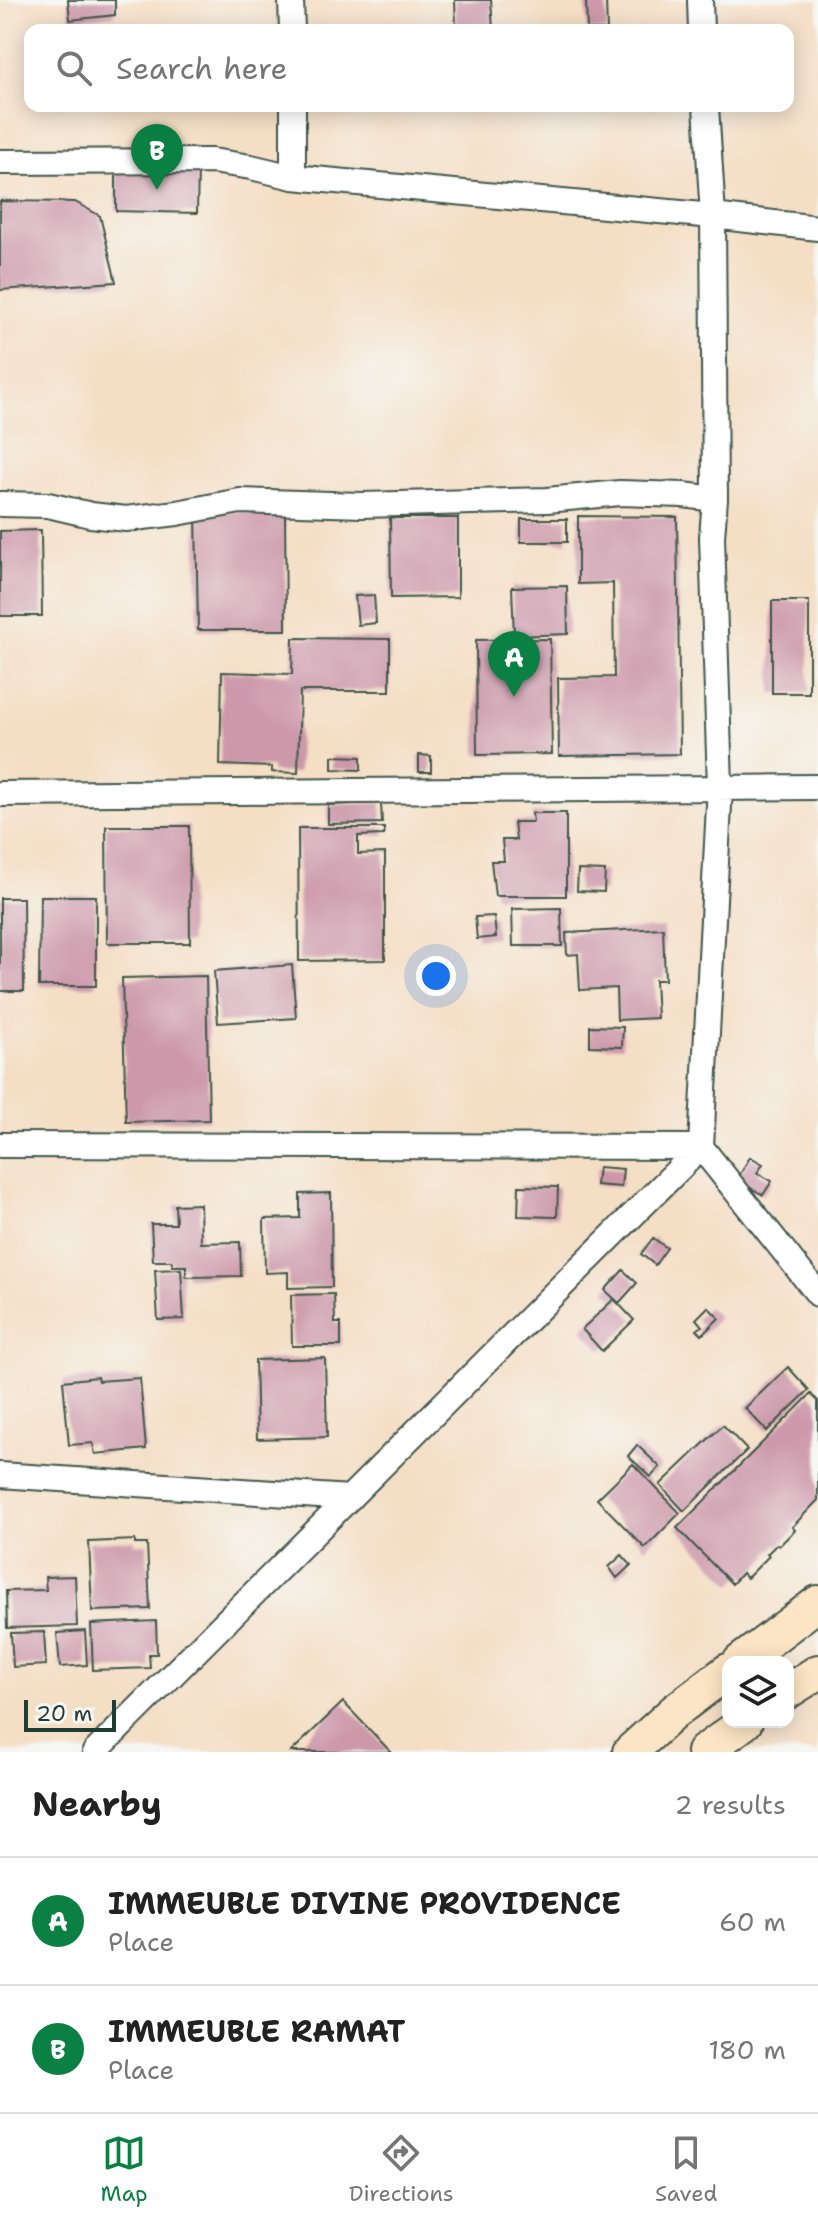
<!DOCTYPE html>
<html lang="en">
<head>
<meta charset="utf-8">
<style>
  :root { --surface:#fff; --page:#f2f2f2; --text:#222; --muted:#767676; --line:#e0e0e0; --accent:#0b8043 }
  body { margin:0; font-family:"Shantell Sans",sans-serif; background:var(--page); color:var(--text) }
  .controls { position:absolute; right:24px; bottom:24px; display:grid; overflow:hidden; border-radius:16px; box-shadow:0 4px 20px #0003 }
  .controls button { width:72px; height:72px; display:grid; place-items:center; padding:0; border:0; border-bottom:2px solid var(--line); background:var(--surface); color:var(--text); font:40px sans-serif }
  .scale { position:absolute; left:24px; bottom:20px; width:92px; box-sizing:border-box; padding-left:8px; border:4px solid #1f3d34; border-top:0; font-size:22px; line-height:28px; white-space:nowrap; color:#1f3d34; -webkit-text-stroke:6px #f6f6f2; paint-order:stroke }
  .you { position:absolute; left:436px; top:976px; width:28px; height:28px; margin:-20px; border:6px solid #fff; border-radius:50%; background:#1a73e8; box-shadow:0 0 0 12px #1a73e833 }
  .badge { display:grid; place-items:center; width:52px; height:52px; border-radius:50%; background:var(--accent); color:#fff; font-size:26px; font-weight:700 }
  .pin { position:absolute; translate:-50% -66px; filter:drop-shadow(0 2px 4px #0008) }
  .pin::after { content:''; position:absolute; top:42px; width:28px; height:24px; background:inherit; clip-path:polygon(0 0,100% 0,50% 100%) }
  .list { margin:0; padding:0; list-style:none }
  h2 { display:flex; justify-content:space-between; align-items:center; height:104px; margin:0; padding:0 32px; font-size:34px }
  h2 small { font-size:26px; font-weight:400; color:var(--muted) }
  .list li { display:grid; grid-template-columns:52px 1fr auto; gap:24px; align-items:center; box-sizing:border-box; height:128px; padding:0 32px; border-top:2px solid var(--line) }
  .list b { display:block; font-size:30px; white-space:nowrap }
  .list p { margin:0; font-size:26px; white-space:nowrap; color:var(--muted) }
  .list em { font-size:26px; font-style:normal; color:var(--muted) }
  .icon { flex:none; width:44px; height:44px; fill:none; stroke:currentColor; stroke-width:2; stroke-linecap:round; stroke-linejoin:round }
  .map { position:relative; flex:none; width:818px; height:1752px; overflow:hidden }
  .search { position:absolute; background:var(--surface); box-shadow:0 4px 20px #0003; left:24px; right:24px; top:24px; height:88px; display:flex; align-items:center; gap:20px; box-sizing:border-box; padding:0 28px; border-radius:16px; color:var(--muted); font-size:30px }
  .sheet { height:360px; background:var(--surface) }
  nav { display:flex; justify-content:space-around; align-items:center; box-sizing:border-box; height:112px; border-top:2px solid var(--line); background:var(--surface); font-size:22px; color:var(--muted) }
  nav a { display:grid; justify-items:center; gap:4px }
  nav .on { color:var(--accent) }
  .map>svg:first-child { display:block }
  .building { fill:#cc98aa }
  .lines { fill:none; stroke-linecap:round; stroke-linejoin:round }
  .minor-casing { stroke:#3f554a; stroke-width:28 }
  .secondary-casing { stroke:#3f554a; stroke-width:38 }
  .minor { stroke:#fff; stroke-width:24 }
  .secondary { stroke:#fce5c4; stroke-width:34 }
</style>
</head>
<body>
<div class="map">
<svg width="818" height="1752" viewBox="0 0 818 1752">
  <rect width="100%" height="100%" fill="#f6f6f2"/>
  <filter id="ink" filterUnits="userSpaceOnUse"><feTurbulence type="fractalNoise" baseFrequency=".0125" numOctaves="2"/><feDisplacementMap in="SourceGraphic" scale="16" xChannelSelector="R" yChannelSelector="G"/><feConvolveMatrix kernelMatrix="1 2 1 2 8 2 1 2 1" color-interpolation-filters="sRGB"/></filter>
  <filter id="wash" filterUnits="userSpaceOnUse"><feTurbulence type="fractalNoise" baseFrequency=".006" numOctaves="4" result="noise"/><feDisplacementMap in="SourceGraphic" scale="32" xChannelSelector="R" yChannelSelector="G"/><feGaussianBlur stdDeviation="1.8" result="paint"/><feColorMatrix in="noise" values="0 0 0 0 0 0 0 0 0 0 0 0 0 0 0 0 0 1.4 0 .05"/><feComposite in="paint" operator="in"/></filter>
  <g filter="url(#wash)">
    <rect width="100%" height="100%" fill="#f4dec4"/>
    <g id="blocks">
      <path class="building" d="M68,0H115V15L70,20Z
        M455,0H491L493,30H456Z
        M606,0L607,30H587L586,1Z
        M198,169L197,213L116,211V170Z
        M0,201L75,202L100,216L116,282L0,290Z
        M196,512H285L286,630H198Z
        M578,516L677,517L680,754L559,756L558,678L614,677L613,583L578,584Z
        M390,518H458V597L391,598Z
        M521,519H567V542H521Z
        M41,530L42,616H0V531Z
        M567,586L568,634L514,636L512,587Z
        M374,595L376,623L358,625L355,596Z
        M772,601H809V693H772Z
        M293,638L390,639V691H300L298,773L272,772V767L220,765L222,672L292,674Z
        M550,639L552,754L477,755L476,640Z
        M419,755L431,756V772H419Z
        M332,756L361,757V770L332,769Z
        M381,803L382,823L328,824V805Z
        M532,813H566V896H495L491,861H504L502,840H516L514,822H533Z
        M106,826H189L190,943H107Z
        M298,828H384V835L358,836V854L385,853V960L299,961Z
        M578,870L605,871L604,892L577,891Z
        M40,896H96V986H39Z
        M0,898H23L24,991H0Z
        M561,908L562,946H513L512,909Z
        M494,916L496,937L477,939L475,917Z
        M663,928L665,980H655L657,1018L617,1020L616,988L580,990L578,954L567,955L566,933Z
        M292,965L296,1018L218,1023L214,971Z
        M206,976L209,1120L126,1122L122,978Z
        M590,1026L623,1027L622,1047L590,1046Z
        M750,1157L763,1164L757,1173L772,1181L763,1195L737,1180Z
        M598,1167L623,1169L621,1187L596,1185Z
        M519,1186L558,1187L557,1217L518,1216Z
        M331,1193L332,1287L288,1288V1272L265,1273L264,1219L300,1218V1194Z
        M200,1204L201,1243L240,1242L241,1276L186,1277V1266H172V1261H153L151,1224H176L175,1205Z
        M653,1238L667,1248L655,1265L641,1254Z
        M181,1269L184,1319L158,1320L155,1270Z
        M623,1270L637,1283L619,1303L605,1290Z
        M334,1294L335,1323H341V1346H292L291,1295Z
        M614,1299L634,1320L602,1351L582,1329Z
        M708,1307L719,1318L702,1335L697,1330L702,1326L696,1319Z
        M325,1358L327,1437L257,1439L255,1360Z
        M788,1367L809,1390L767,1431L745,1408Z
        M97,1377L98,1381L140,1378L146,1449L95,1454L93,1443L69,1445L63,1381Z
        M811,1394L818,1401V1500L792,1527L795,1530L779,1546L777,1544L767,1554L769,1556L747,1578L742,1573L732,1584L677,1528Z
        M723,1425L747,1450L684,1511L660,1485Z
        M637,1445L660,1467L651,1477L628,1456Z
        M633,1464L680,1513L645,1548L597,1499Z
        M135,1540V1544H147L150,1609L92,1611L89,1542Z
        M622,1555L631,1565L617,1578L609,1567Z
        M75,1576L77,1626L7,1628L6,1591L46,1590L45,1577Z
        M156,1621L157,1654H149L150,1668L93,1670L91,1624Z
        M85,1631L87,1665L60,1667L57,1633Z
        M44,1632L46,1665L13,1667L11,1633Z
        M343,1702L391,1752H291Z"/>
    </g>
  </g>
  <g filter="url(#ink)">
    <use href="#blocks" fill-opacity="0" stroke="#3f554a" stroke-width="2"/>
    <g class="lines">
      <defs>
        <path id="minor" d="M291,0L292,30
          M700,0L701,30
          M293,106V177
          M706,106L713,216L715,499
          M0,162L212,161L251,167L293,177L713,216L818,228
          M0,504L48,505L91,515L126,519L177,513L240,501L362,505L547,500L620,493L683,495L715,499L712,537L720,786L701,1147L818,1294
          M0,794L818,787
          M0,1145L701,1147
          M0,1475L350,1498
          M95,1752L701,1147"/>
        <path id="secondary" d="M740,1662L818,1603
          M788,1691L818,1672
          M630,1752L675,1711L728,1671
          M704,1752L745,1722"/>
      </defs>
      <use href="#minor" class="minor-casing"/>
      <use href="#secondary" class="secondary-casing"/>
      <use href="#minor" class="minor"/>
      <use href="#secondary" class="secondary"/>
    </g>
  </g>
</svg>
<div class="controls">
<button><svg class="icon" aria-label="layers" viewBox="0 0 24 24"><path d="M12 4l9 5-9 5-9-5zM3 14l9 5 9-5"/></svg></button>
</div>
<div class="scale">20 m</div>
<div class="you"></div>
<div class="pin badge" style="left:514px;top:697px">A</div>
<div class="pin badge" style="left:157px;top:190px">B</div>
<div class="search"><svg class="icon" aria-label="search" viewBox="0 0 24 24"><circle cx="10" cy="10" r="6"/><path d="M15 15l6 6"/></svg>Search here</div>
</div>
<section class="sheet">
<h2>Nearby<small>2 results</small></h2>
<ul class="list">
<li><span class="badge">A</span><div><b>IMMEUBLE DIVINE PROVIDENCE</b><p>Place</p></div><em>60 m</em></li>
<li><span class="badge">B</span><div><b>IMMEUBLE RAMAT</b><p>Place</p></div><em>180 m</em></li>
</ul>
</section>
<nav>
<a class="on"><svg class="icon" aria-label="map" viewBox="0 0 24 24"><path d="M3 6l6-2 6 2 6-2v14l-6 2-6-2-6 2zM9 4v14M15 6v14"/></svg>Map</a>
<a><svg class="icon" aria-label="directions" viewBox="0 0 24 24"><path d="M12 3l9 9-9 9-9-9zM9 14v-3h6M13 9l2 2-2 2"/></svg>Directions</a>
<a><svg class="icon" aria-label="saved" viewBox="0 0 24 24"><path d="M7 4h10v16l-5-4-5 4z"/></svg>Saved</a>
</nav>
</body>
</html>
